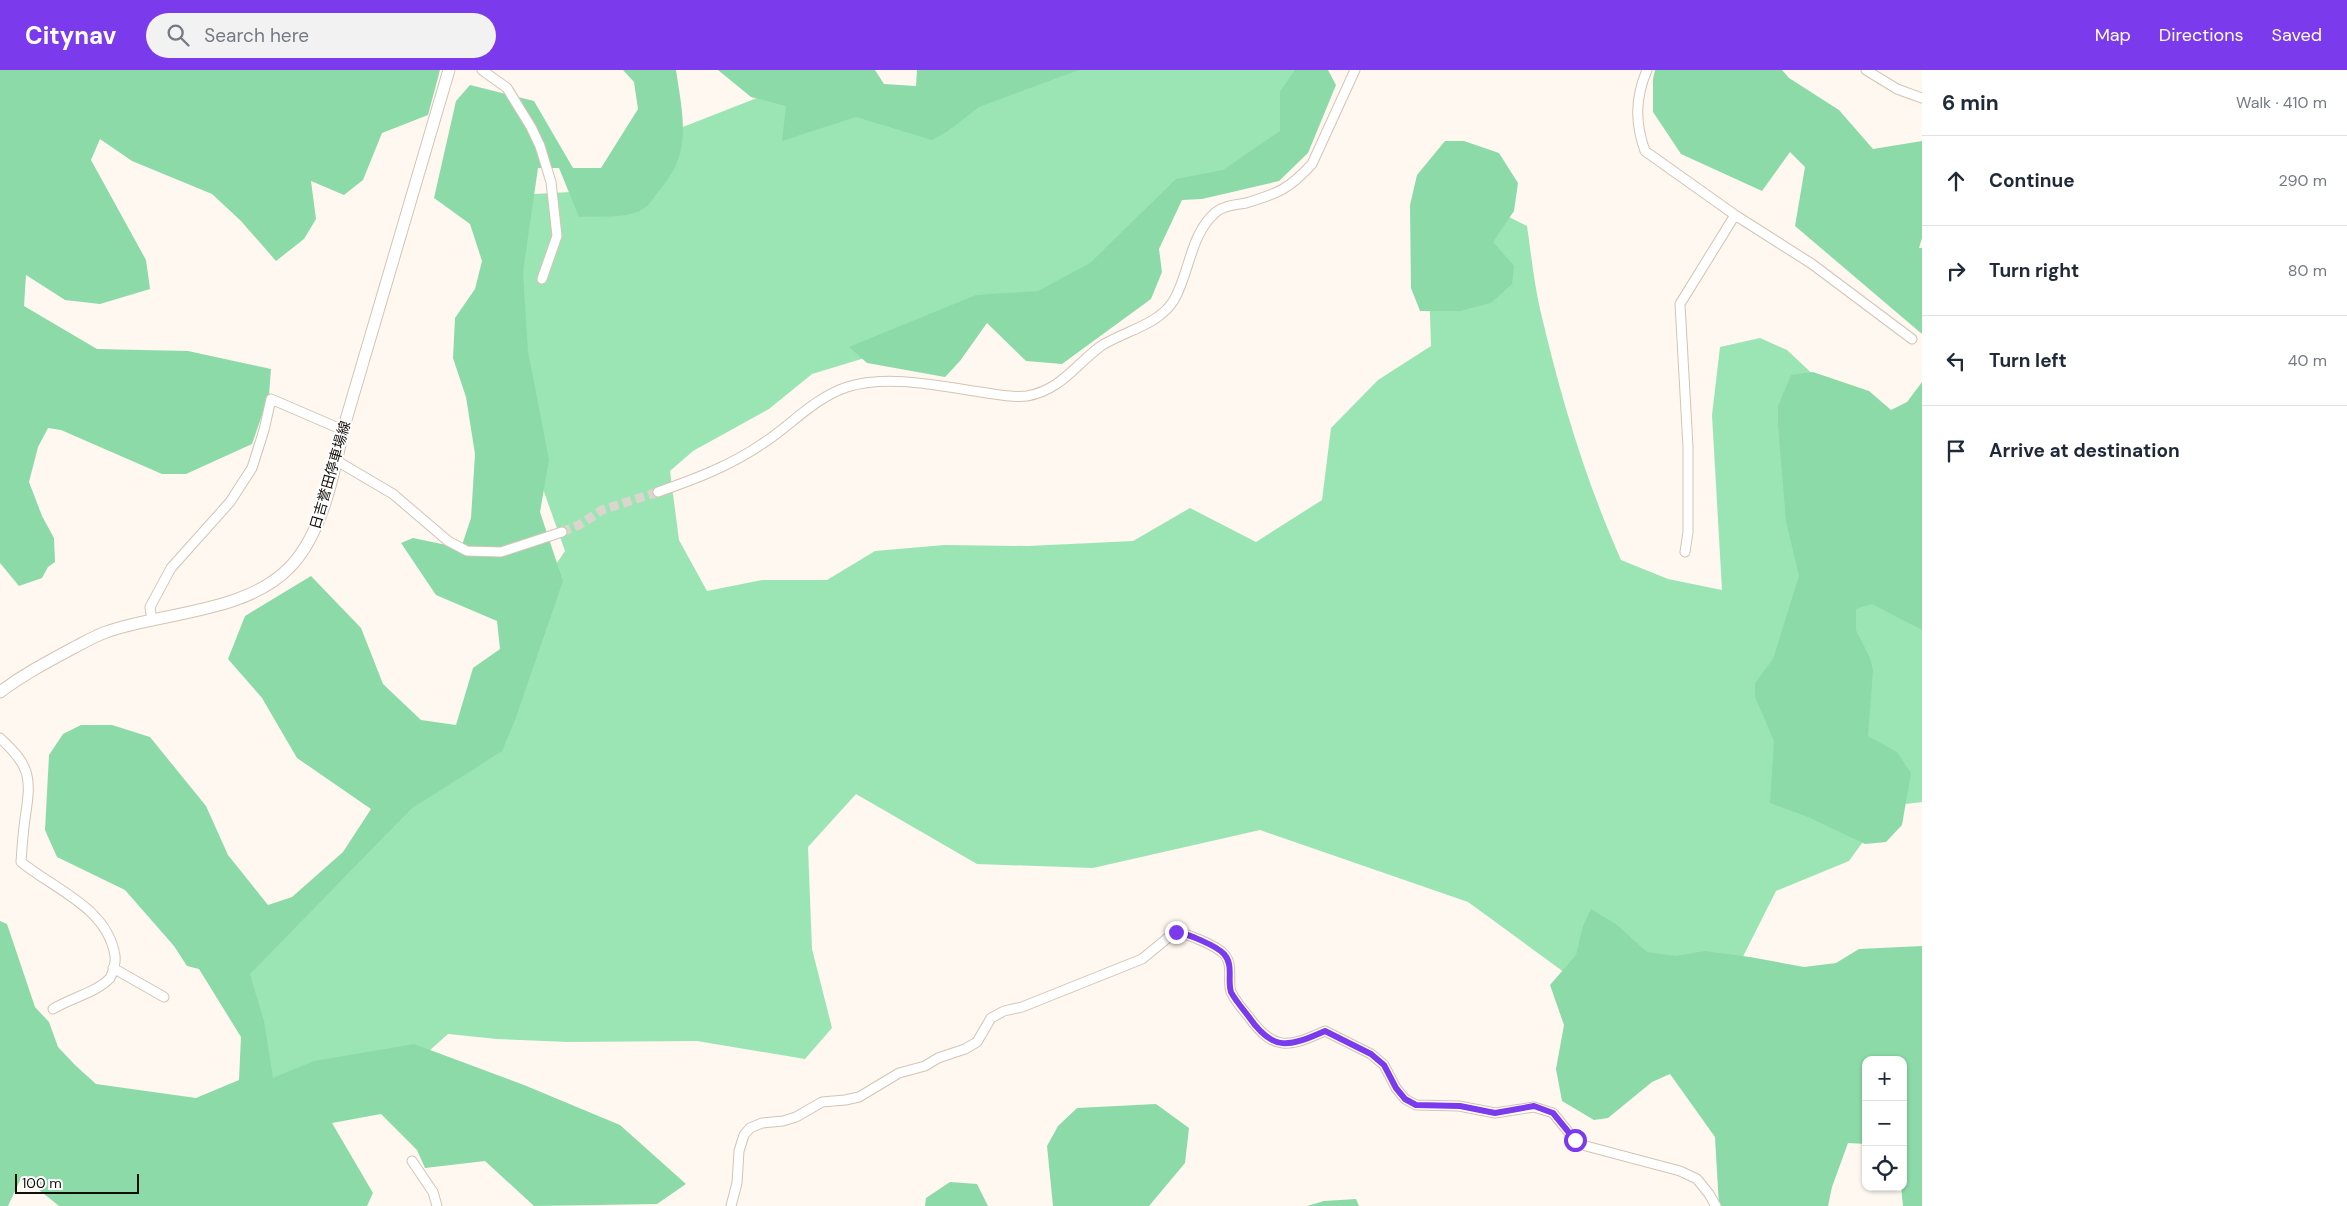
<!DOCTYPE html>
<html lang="en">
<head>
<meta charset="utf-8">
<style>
  :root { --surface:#fff; --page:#f2f2f3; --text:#1f2937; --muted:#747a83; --line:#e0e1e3; --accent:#7c3aed }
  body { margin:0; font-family:"DM Sans","Noto Sans JP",sans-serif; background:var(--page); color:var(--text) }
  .controls { position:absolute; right:15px; bottom:15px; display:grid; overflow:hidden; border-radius:10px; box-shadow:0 1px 4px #0004 }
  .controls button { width:45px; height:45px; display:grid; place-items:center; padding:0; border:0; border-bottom:1px solid var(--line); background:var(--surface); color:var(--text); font:25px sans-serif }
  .scale { position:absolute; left:15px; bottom:12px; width:124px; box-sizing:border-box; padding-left:5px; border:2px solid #130e08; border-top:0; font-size:14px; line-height:18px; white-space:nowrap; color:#130e08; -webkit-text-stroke:4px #fff; paint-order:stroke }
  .stop { position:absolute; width:15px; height:15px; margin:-11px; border:4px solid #7c3aed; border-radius:50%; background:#fff }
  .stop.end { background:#7c3aed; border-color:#fff; box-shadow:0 1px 5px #0008 }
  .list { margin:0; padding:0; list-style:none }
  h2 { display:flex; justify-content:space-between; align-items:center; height:65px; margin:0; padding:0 20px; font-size:21px }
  h2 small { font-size:16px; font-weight:400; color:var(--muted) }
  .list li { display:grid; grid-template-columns:32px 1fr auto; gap:15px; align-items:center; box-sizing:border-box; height:90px; padding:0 20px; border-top:1px solid var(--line) }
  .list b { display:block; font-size:19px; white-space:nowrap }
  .list em { font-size:16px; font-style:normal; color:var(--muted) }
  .icon { flex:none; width:28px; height:28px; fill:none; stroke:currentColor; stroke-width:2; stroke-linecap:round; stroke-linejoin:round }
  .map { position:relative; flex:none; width:1922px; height:1136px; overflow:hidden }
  header { display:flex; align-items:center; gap:30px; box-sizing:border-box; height:70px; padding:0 25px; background:var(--accent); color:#fff }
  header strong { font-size:24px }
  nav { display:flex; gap:28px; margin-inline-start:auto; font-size:18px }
  .search { width:350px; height:45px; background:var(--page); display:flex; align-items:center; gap:12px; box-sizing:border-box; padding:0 18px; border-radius:28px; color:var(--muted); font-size:19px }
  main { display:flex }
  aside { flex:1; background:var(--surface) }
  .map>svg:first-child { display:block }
  .green { fill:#9be5b5 }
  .forest { fill:#8cdaa8 }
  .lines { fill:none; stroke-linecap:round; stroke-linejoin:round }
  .minor-tunnel { stroke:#dbd5ce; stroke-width:9; stroke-dasharray:9 4.5; stroke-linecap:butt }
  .minor-casing { stroke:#d3c4b3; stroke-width:11 }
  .major-casing { stroke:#d3c4b3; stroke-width:13 }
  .minor { stroke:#fff; stroke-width:9 }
  .major { stroke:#fff; stroke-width:11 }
  .route { stroke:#7c3aed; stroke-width:6 }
  .labels { text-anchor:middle; stroke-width:4; stroke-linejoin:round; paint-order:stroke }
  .street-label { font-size:14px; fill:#130e08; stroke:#fff }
</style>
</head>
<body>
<header>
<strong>Citynav</strong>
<div class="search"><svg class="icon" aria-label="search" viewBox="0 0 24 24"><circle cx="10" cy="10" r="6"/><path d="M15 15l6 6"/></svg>Search here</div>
<nav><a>Map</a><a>Directions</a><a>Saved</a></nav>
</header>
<main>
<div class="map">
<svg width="1922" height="1136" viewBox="0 0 1922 1136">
  <rect width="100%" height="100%" fill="#fef8f1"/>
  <path class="green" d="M988,0H1310L1274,94L1187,118L1147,164L1026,239L812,304L769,339L693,381L670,401L679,470L707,521L762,510H827L875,481L944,475L1028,476L1133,471L1190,438L1256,472L1322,430L1331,358L1378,310L1431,276L1429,213L1475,130L1527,156C1531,183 1534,212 1540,239C1560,325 1585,409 1621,490L1668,509L1722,520L1712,345L1720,277L1760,268L1787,280L1852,341L1922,371V732L1889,736L1849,791L1776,821L1712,948L1620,943L1468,832L1260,760L1093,798L977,794L856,724L808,777L812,879L832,958L805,989L697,971L568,972L497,969L448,964L410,998L260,1023L242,929L254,873L448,687L530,533L565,481L537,402L525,354L517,125L605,120L670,62L788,16L909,37Z"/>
  <path class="forest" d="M0,0H440L428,45L382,63L363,110L344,125L311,111L316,149L304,169L276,191L241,151L212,124L132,91L100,69L91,90L146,190L150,219L100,234L65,230L26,205L24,236L97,279L188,281L271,299L269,325L252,374L186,404H162L61,360L48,358L38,377L29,412L42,446L54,468L55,492L48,497L42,508L19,516L0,493Z
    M623,0H676C683,47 693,84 658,122C654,127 649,136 643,139C628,149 597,146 579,147L559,98H538L523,202L528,281L549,390L540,442L563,511L515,650L502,681L411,739L250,904L264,951L273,1008L314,991L414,974L524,1015L620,1055L686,1114L657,1134L534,1136L485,1091L425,1098L417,1080L381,1044L332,1053L373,1123L367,1136H59L22,1106L8,1136H0V851L7,854L35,937L49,952L58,977L75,995L96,1014L196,1028L239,1010L241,967L199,899L187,896L174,876L125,820L57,787L45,760L49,685L63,664L81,655H112L150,667L206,736L228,785L268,835L292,827L343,782L371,739L297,688L262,628L228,589L245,546L311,506L361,558L383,614L421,650L456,655L473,598L500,579L497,551L436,525L401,473L413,468L461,478L471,448L475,384L466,327L453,288L455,248L475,219L482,191L470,154L434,128L456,31L470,15L534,31L573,98H601L638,39L634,12Z
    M718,0H875L884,14L916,16L917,0H1079L979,37L948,61L932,70L856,47L782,71L786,36L751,27Z
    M1295,0H1328L1336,15L1308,83L1279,111L1202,129L1182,130L1159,179L1162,202L1151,229L1062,294L1026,291L987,253L960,291L945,307L867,293L849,277L976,225L1038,221L1090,193L1176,109L1223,100L1280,61V21Z
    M1655,0H1782L1789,8L1839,40L1873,79L1922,71V168L1919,178H1922V264L1795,156L1805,97L1790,82L1762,121L1681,84L1653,42V9Z
    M1445,71H1464L1499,83L1518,113L1514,141L1493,172L1514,196L1512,214L1491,233L1460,241H1420L1411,218L1410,135L1417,105Z
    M1813,302L1869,321L1891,340L1907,332L1922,312V560L1872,534L1856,539V560L1870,588L1873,600L1868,666L1897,682L1911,703L1902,755L1886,772L1865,774L1808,747L1770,733L1774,671L1755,627V613L1773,589L1799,506L1786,451L1778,355V336L1791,305Z
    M1591,839L1616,854L1647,882L1676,886L1705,881L1750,887L1804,897L1836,893L1859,879L1922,876V1136H1903L1901,1117H1903V990H1866V1074L1848,1073L1832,1117L1828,1136H1719L1715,1067L1670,1004L1652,1012L1608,1048L1594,1050L1562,1031L1556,999L1564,955L1550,915L1576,885L1583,856Z
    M1156,1034L1189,1058L1185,1093L1149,1136H1053L1047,1076L1058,1056L1077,1038Z
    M950,1112L977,1114L988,1136H925L926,1128Z
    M1356,1129L1359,1136H1307L1324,1131Z"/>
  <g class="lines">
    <path class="minor-tunnel" d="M562,462L579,455L602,440L658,422"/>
    <defs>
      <path id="minor" d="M482,0L507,18L531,57L540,76L551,112L557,166L542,209
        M1647,0C1635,28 1635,53 1645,81L1735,145L1812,194L1912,269
        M1866,0L1897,19L1922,28
        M337,391L393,424L448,471L467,481L501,482L562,462
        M658,422C695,409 730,396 762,374C790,356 814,328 847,317C886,304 940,316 980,322C996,324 1011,328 1027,326C1061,320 1075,295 1101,276C1124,261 1159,255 1174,230C1190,202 1190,164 1216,142C1225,135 1236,135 1246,133C1279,123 1289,119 1312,94L1355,0
        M1685,482L1688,462V377L1680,234L1735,145
        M152,551L150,537L171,498L230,432L252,398L264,360L271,329L343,360
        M0,668C32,697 31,709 25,749C23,763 22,777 21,792C54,819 108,838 115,886C116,892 113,903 110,908C96,923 70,928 53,939
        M113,898L164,927
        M412,1091L433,1122L437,1136
        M731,1136L737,1113L739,1081L744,1065L750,1058L762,1053L783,1051L796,1047L822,1032L845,1030L859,1027L899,1003L925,996L938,988L965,979L977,972L991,948L1004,941L1022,937L1142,889L1175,862C1186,863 1217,876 1224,884C1234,895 1227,910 1231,922C1235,930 1243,940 1249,947C1274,982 1289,977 1325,961L1371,984L1384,995L1396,1018L1405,1029L1416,1035L1459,1036L1495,1043L1534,1037L1553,1043L1575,1070L1586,1076L1680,1101L1697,1109L1709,1124L1716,1136"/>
      <path id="major" d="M0,622C24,604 49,591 75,577C85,572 95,566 106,562C163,542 246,543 290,497C322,464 334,404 343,360L449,0"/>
    </defs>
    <use href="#minor" class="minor-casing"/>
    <use href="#major" class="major-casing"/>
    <use href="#minor" class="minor"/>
    <use href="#major" class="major"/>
  </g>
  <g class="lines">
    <path class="route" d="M1176,862C1186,863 1217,876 1224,884C1234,895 1227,910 1231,922C1235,930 1243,939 1249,947C1273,982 1289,977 1325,961L1371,984L1384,995L1396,1018L1405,1029L1416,1035L1460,1036L1495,1043L1534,1036L1553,1043L1575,1070"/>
  </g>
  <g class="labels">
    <g class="street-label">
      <text transform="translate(330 405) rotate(-74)" y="5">日吉誉田停車場線</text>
    </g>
  </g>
</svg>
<div class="controls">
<button>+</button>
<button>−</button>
<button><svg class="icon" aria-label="locate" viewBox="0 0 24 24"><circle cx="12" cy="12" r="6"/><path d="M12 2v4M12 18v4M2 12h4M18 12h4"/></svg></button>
</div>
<div class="scale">100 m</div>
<div class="stop" style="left:1575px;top:1070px"></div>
<div class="stop end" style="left:1176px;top:862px"></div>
</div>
<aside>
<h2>6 min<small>Walk · 410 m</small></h2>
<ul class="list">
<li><svg class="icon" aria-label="ahead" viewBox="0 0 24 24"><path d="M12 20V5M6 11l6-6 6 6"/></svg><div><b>Continue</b></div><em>290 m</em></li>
<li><svg class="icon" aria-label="right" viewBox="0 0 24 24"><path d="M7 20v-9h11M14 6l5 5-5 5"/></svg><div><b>Turn right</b></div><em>80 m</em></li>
<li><svg class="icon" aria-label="left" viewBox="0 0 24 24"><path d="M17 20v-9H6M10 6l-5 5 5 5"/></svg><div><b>Turn left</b></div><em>40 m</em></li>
<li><svg class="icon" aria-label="arrive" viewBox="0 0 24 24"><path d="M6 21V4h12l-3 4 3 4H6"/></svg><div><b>Arrive at destination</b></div></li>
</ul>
</aside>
</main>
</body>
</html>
